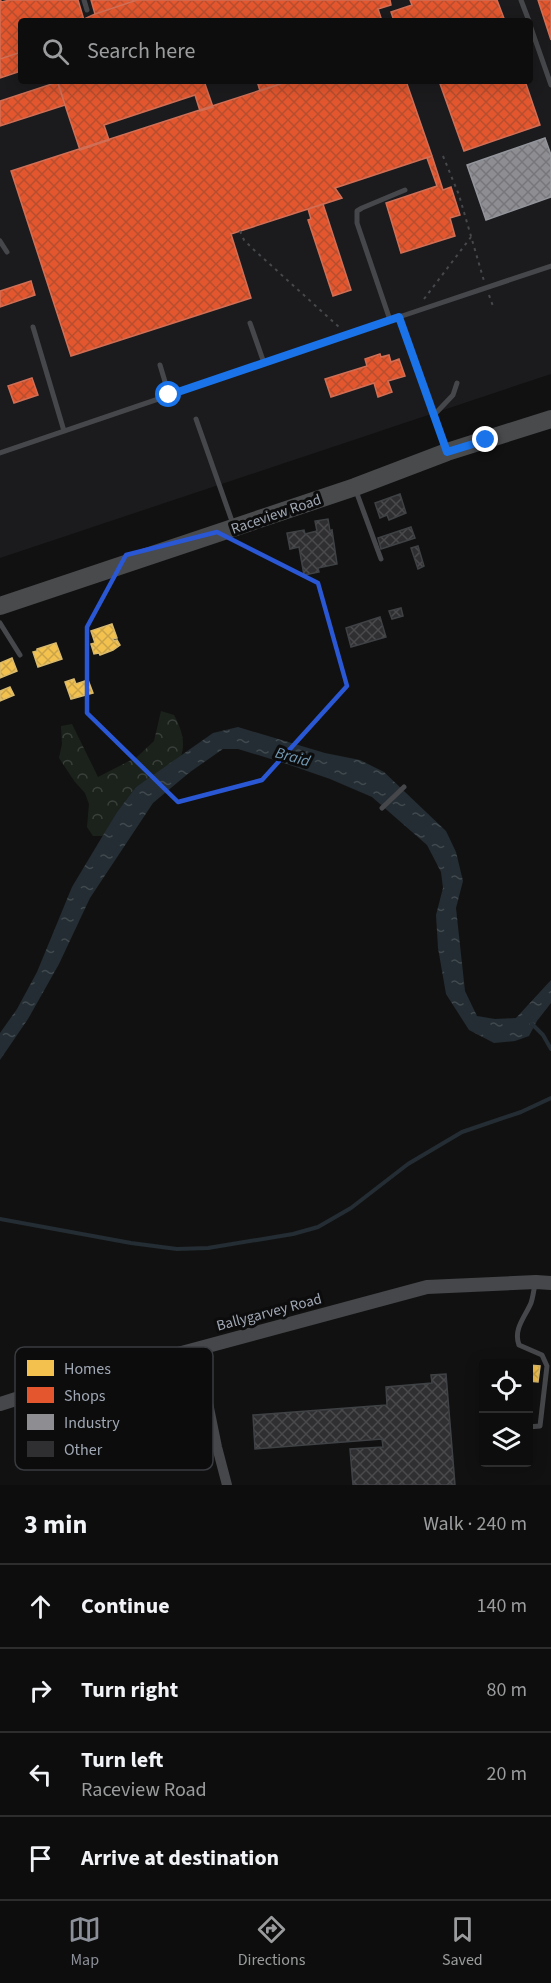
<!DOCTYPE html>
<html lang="en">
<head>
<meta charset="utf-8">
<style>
  :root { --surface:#0d0d0d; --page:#1b1b1b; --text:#f1f3f6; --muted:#9a9c9d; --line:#2d2d2e; --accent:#8c9099 }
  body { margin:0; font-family:"Source Sans 3",sans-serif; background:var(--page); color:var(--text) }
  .controls { position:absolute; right:18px; bottom:18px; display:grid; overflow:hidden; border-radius:6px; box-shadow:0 3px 15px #0003 }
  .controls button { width:54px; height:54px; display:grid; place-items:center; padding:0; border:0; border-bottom:2px solid var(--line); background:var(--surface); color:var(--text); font:30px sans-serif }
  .stop { position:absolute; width:18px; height:18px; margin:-14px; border:4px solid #1a73e8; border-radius:50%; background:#fff }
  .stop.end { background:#1a73e8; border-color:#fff; box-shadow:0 2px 6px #0008 }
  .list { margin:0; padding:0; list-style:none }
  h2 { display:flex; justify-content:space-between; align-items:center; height:78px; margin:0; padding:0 24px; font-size:26px }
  h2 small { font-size:20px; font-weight:400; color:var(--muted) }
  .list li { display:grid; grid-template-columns:39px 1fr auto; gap:18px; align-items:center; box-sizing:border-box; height:84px; padding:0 24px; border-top:2px solid var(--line) }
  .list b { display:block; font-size:22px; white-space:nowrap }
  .list p { margin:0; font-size:20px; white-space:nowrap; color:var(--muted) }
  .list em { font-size:20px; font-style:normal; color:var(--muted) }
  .icon { flex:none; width:33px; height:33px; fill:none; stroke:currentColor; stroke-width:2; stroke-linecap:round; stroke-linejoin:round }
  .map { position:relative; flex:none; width:551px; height:1485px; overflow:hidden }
  .search { position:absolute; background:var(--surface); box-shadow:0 3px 15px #0003; left:18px; right:18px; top:18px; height:66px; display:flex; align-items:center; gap:15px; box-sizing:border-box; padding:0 21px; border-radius:6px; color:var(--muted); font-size:22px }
  .sheet { height:414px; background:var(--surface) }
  nav { display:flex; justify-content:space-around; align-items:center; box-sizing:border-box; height:84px; border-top:2px solid var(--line); background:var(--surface); font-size:16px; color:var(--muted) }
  nav a { display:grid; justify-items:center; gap:3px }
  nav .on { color:var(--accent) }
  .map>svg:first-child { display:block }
  .built { fill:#1b1b1d; fill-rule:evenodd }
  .forest { fill:url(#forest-crowns) }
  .water { fill:url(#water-ripples) }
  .homes { fill:url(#homes-cross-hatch); stroke:#d9ba6d; stroke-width:1.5 }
  .shops { fill:url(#shops-cross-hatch); stroke:#d06f56; stroke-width:1.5 }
  .industry { fill:url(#industry-cross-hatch); stroke:#93959c; stroke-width:1.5 }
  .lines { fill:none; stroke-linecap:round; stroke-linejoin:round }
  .stream { stroke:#242d33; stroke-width:4 }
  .building { fill:url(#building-cross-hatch); stroke:#3f4245; stroke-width:1.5 }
  .path { stroke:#46484c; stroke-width:2; stroke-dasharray:3 4.5; stroke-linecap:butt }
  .service { stroke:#45474a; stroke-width:5 }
  .minor { stroke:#45474a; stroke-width:10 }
  .tertiary { stroke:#45474a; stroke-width:14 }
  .primary { stroke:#484a4c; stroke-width:18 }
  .route { stroke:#1a73e8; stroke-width:8 }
  .marked { fill:none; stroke:#2a57d4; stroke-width:4.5; stroke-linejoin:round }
  .labels { text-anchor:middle; stroke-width:6; stroke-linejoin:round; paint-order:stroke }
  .street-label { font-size:15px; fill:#a0a8b4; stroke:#0c0c0d }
  .water-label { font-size:16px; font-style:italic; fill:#749ab3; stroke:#0c0c0d }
  .key { fill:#0c0c0d; stroke:#383b3f; stroke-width:1.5 }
  .key-label { font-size:16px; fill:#a0a8b4 }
</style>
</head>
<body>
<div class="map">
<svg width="551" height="1485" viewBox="0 0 551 1485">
  <defs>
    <pattern id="forest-crowns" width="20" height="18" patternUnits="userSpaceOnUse" patternTransform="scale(1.5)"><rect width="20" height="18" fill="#1b221b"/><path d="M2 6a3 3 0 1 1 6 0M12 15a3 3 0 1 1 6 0" fill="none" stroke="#393f3a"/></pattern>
    <pattern id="water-ripples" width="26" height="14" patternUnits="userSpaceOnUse" patternTransform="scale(1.5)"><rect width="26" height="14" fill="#242d33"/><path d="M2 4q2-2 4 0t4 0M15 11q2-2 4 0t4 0" fill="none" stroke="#40494e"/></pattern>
    <pattern id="homes-cross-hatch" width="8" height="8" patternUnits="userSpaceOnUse" patternTransform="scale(1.5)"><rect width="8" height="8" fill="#f2c14e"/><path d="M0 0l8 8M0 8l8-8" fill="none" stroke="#cba449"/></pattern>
    <pattern id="shops-cross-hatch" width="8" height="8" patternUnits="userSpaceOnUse" patternTransform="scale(1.5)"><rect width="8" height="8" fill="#e4572e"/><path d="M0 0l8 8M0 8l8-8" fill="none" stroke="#b74e30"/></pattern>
    <pattern id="industry-cross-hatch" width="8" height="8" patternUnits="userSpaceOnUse" patternTransform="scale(1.5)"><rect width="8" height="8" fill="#8d8d92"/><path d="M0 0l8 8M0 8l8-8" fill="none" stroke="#76767b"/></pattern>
    <pattern id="building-cross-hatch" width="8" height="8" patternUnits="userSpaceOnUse" patternTransform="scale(1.5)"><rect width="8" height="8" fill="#2f2f31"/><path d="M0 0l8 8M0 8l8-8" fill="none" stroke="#4a4a4c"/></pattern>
  </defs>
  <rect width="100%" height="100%" fill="#111"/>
  <path class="built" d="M0,0H551V374L0,558ZM21,21H530V81H21Z"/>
  <path class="forest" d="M161,711L174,715C181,728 186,742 181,756L136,787L117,812L103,836H93L87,827L89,804L85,793L75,782L59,758L62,744L61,726L72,724L98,777L137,757L154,741Z"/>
  <path class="water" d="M238,727L325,753L360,760L384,772L446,831L456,852L463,881L456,908L465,991L477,1016L495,1019L516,1018L551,980V1003L537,1021L529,1036L515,1041L494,1043L469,1030L446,994L438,948L436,915L443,888L441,872L427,845L372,797L330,779L284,763L238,749H223L190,772L153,803L90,898L59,964L28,1019L0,1060V1033L17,1009L37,972L72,887L117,812L136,787L213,733Z"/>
  <path class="homes" d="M112,624L117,638L113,639L114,641L117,640L120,645L113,650L100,655L99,653L94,654L91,644L95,643L91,631Z
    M56,643L62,659L38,667L33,652L37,651V649Z
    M12,658L17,671L0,678V663Z
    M74,679L76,684L88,680L93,693L71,699L65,682Z
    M10,687L14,695L0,701V691Z
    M528,1365L540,1366L538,1382L528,1381Z"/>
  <path class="shops" d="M0,0L2,2L9,0H78L84,20L21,21V52L0,59Z
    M91,0H137L95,14Z
    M137,0H390L391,5L378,9L382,21H80L95,14Z
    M410,0H497L505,21H394L391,12L412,5Z
    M538,0H551V40Z
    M21,52V71L0,78V59Z
    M57,81H204L213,107L200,111L195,95L104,125L109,140L80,150Z
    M257,81H289L260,91Z
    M289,81H406L432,156L335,188L342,198L231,234L251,298L71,356L11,171Z
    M439,81H525L540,125L464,151Z
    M58,82L65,105L0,126V101Z
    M432,156L443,190L451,187L460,215L450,218L455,236L401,253L386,203L437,186L427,158Z
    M323,204L351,290L333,296L308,220L311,219L308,209Z
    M31,281L35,295L0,307V291Z
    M380,354L381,357L389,355L391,362L399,359L405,376L388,381L392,392L378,397L374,383L331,397L325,379L367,366L365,359Z
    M32,378L38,395L14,403L8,386Z"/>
  <path class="industry" d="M545,138L551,155V197L486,220L467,165Z"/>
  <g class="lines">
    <path class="stream" d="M532,1024L543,1035L551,1049
      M0,1219L131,1243L177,1249L208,1248L293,1234L318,1227L351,1208L408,1164L462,1132L521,1112L551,1098"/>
  </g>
  <path class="building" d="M400,494L406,513L389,520L387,515L380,518L375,503Z
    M328,519L330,531L332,530L337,564L318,568L319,572L304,575L299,547L290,549L287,533L304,530L305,534L317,531L315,521Z
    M411,527L415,538L381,549L378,538Z
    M418,546L424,566L418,569L411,548Z
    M401,608L403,616L392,619L389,611Z
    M380,617L386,637L351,647L346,628Z
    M446,1374L455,1485H353L350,1449L383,1447L382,1439L255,1449L253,1415L387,1405L386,1387L432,1383L431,1375Z"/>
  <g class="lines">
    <path class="path" d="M443,156L459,195L484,281
      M240,231L244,240L252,248L340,328
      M489,295L494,309
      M424,299L471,237"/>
    <path class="service" d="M84,0L87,10
      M521,0L529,21
      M530,25L551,85
      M0,241L7,252
      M399,317L551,266
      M390,320L357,223V211L362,208L405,190
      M250,323L264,363
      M33,327L64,431
      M160,365L169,395
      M434,415L453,395L457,383
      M196,419L233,524
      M0,453L399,317L446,451
      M356,491L381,559
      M0,623L20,655
      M382,808L404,787
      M528,1427L540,1426L547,1366L542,1355L519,1345C513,1329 525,1317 531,1303C533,1297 534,1290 535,1283"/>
    <path class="minor" d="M197,1349L217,1447L227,1485"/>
    <path class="tertiary" d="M0,1404L44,1390L427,1287L536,1282L551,1283"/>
    <path class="primary" d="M0,606L355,487L447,452L551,419"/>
  </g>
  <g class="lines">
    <path class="route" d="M169,395L399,317L447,452L486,440"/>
  </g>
  <path class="marked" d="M217,532L318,583L347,686L262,780L178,802L87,713V627L126,555Z"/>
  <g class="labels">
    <g class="street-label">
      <text transform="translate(276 514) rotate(-19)" y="5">Raceview Road</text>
      <text transform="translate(269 1312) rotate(-15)" y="5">Ballygarvey Road</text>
    </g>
    <g class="water-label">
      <text transform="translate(293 756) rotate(16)" y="6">Braid</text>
    </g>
  </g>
  <rect x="15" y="1347" width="198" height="123" rx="9" class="key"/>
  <rect x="27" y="1360" width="27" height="16" fill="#f2c14e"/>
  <rect x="27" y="1387" width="27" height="16" fill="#e4572e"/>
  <rect x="27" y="1414" width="27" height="16" fill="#8d8d92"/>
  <rect x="27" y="1441" width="27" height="16" fill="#2f2f31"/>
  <g class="key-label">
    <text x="64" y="1374">Homes</text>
    <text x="64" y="1401">Shops</text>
    <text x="64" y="1428">Industry</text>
    <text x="64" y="1455">Other</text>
  </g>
</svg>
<div class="controls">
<button><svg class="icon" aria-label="locate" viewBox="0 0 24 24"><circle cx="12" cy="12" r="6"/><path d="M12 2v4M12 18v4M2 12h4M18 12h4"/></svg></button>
<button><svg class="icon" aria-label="layers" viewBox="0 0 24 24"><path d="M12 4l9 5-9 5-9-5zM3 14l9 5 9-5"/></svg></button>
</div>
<div class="stop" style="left:169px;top:395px"></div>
<div class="stop end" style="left:486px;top:440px"></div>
<div class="search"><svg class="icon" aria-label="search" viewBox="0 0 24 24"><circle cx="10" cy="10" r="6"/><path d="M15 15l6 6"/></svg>Search here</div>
</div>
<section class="sheet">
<h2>3 min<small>Walk · 240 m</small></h2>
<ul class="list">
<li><svg class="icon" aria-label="ahead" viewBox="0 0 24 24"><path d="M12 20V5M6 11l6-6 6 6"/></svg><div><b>Continue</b></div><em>140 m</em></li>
<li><svg class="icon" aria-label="right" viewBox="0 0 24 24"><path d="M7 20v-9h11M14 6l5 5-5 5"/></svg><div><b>Turn right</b></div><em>80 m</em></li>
<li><svg class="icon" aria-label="left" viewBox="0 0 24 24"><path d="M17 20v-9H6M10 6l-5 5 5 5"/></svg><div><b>Turn left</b><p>Raceview Road</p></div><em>20 m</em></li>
<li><svg class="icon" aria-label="arrive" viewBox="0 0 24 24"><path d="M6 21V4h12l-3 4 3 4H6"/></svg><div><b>Arrive at destination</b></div></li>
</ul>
</section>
<nav>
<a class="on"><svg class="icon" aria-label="map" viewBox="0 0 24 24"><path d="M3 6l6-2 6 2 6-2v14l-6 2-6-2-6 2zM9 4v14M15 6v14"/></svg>Map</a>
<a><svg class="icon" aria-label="directions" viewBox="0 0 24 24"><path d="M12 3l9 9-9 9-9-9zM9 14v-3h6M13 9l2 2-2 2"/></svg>Directions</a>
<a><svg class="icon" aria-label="saved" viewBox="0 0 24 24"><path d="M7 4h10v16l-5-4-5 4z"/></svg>Saved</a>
</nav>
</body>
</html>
